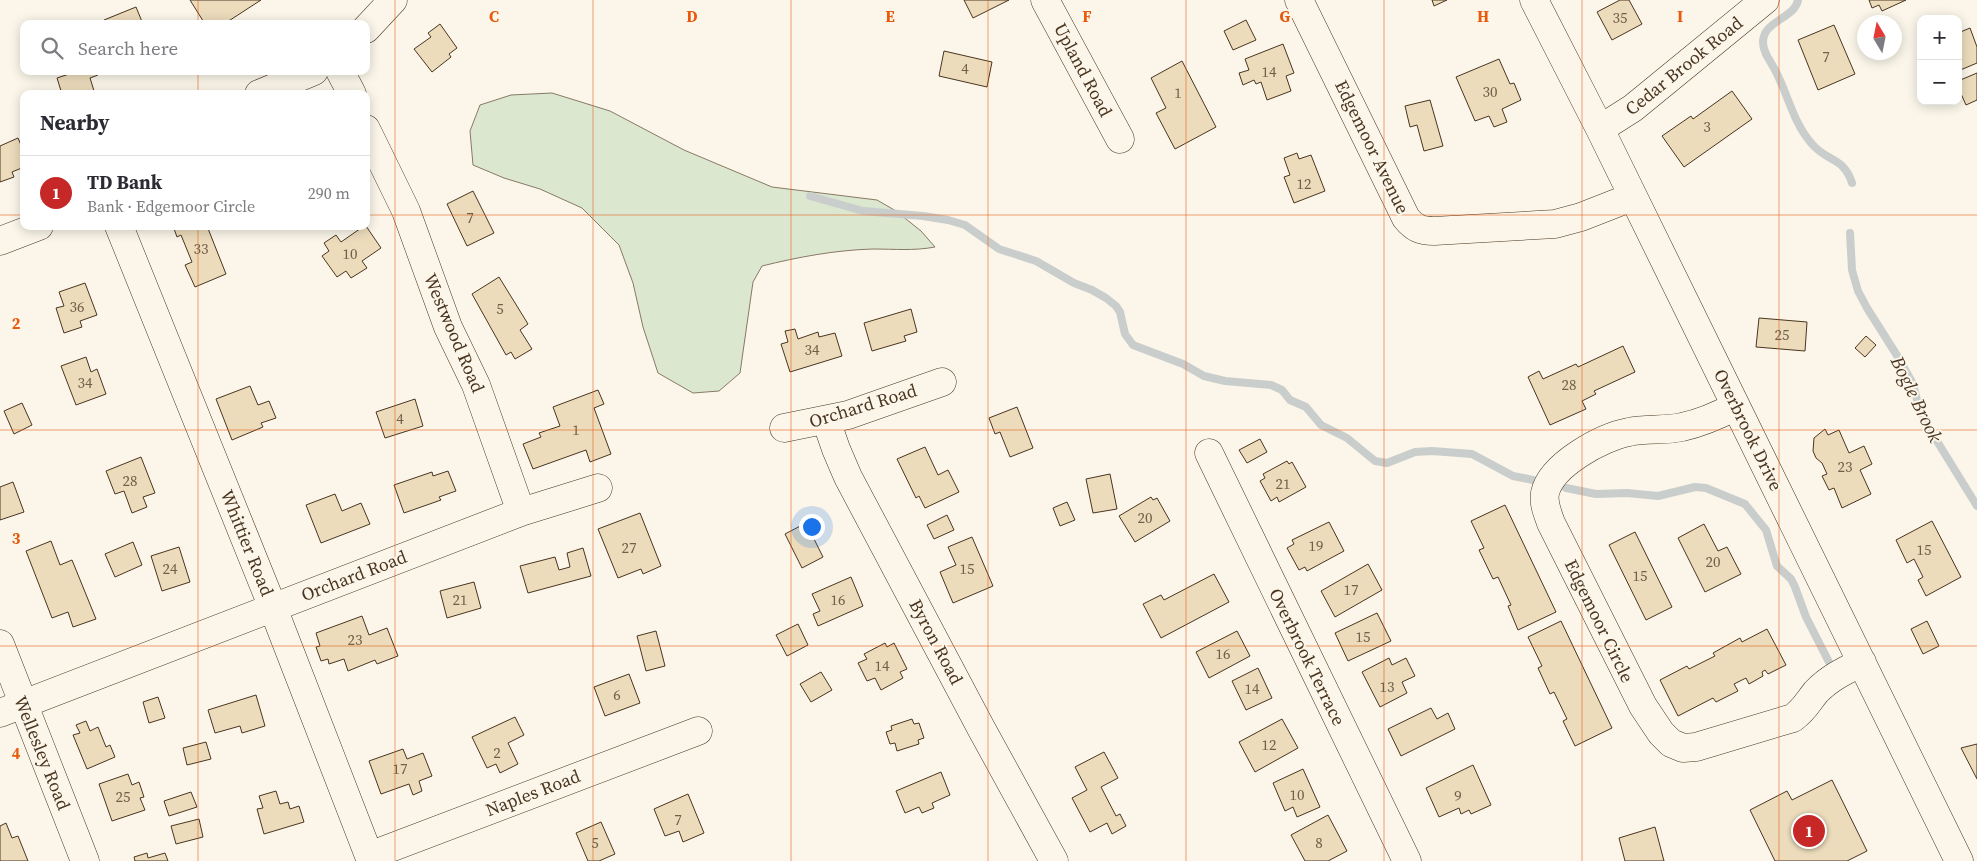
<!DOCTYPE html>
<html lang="en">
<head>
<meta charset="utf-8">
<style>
  :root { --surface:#fff; --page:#f7f7f7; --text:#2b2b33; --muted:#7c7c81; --line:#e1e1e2; --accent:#c62828 }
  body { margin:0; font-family:"Source Serif 4",serif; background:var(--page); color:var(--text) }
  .controls { position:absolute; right:15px; top:15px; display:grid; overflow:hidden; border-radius:10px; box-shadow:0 2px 12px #0003 }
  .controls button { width:45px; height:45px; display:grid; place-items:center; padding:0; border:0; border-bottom:1px solid var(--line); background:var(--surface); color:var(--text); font:25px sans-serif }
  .compass { position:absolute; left:1857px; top:15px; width:45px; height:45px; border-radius:50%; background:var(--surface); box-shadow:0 2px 12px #0003; rotate:350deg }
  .you { position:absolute; left:811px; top:526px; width:18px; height:18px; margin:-12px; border:4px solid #fff; border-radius:50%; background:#1a73e8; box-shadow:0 0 0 8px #1a73e833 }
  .badge { display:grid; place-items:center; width:32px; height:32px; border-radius:50%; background:var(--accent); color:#fff; font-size:16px; font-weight:700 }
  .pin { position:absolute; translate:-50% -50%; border:2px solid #fff; box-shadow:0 1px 5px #0006 }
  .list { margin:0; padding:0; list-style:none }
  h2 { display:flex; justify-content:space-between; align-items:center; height:65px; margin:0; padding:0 20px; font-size:21px }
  h2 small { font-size:16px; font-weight:400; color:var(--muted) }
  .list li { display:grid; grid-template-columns:32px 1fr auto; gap:15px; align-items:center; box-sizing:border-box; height:75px; padding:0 20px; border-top:1px solid var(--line) }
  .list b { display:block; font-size:19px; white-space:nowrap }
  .list p { margin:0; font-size:16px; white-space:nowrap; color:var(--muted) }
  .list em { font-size:16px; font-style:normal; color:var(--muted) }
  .icon { flex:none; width:28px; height:28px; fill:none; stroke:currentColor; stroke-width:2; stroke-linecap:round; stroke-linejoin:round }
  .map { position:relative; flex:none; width:1977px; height:861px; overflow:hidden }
  .search { position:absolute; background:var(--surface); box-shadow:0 2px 12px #0003; left:20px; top:20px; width:350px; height:55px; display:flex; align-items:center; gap:12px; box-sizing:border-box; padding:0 18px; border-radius:10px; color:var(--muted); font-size:19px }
  .panel { position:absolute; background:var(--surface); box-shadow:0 2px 12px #0003; left:20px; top:90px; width:350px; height:140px; border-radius:10px }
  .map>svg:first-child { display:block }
  .green { fill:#dce7d0; stroke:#887966 }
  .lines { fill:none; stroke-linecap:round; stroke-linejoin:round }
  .stream { stroke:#c9cecd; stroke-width:8 }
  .building { fill:#ecdcbc; stroke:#4a3520 }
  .minor-casing { stroke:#4a3520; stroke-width:29 }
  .minor { stroke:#fbf6e9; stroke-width:28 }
  .grid { fill:none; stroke:#e8590c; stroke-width:1; stroke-opacity:0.55 }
  .labels { text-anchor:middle; stroke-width:4; stroke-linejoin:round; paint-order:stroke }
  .number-label { font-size:15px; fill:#725f47 }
  .street-label { font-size:18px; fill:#4a3520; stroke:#fbf6e9 }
  .water-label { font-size:19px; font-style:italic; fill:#4a3520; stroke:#fbf6e9 }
  .grid-label { font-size:16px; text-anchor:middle; font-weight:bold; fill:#e8590c; stroke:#fbf6e9; stroke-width:4; stroke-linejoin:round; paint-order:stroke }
</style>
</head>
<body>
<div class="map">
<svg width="1977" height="861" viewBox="0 0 1977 861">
  <rect width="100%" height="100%" fill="#fbf6e9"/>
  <path class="green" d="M552,93L610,111L684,150L772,187L877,200L896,211L921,231L935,247C914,251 894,249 873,249C836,250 798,257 762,266L753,282L740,373L719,391L693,393L658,373L643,327L633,283L619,245L582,208L540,189L504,178L473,165L470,131L480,105L511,95Z"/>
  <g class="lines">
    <path class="stream" d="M1798,0C1795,18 1763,21 1763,42C1763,53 1770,60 1775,70C1788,94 1793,123 1812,144C1827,162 1844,157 1852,183
      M810,196L863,211L923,216L948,220L965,225L999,249L1036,261L1074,283L1092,290L1106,298L1116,306L1120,312L1125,334L1133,345L1183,364L1204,376L1225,381L1271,385L1282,390L1290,400L1306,407L1321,425L1347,438L1375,461L1387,463L1415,452L1432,451L1472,454L1513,476L1533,480
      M1850,233L1852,270L1858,291L1867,308L1898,357L1913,384L1919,408L1932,433L1977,506
      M1566,488L1596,494L1627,493L1658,496L1695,487L1706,488L1745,504L1766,530L1777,566L1791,579L1795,587L1806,617L1831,666"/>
  </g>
  <path class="building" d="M190,0H261L224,24H205Z
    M964,0H1009L973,18Z
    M1432,0H1447L1434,6Z
    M1620,0H1629L1642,24L1612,40L1597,12Z
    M1869,0H1906L1882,11L1879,5L1872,8Z
    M136,7L143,24H106L104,20Z
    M1246,20L1256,40L1233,50L1224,31Z
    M440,24L457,48L449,54L451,57L432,72L414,49L431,37L428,33Z
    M1834,25L1855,74L1818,90L1798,40Z
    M1970,28L1977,47V63L1958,71V33Z
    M1283,44L1294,73L1286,76L1291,91L1267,100L1261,82L1256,84L1254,80L1243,85L1239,73L1249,70L1245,59Z
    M944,51L992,62L987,87L939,76Z
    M1499,59L1510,84L1514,83L1521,100L1502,109L1507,122L1494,127L1489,116L1475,121L1456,77Z
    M1182,61L1216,127L1175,149L1156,113L1166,108L1151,78Z
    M68,71H97L98,75L90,78L95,94H62L57,78L69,74Z
    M1977,73V100L1966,105L1958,87V81Z
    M1732,91L1752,119L1684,167L1662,136L1691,116L1693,119Z
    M1430,100L1443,146L1424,151L1417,125L1410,127L1405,106Z
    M18,138L24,152V167L12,172L14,177L0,182V146Z
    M1297,153L1299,159L1311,155L1325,191L1294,203L1284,177L1290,175L1284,158Z
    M473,191L494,233L467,246L447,204Z
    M173,226H207L226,274L195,287L185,265L192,262L181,235L177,237Z
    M364,226H366L381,248L362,261L367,268L351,278L346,271L337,277L322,256L329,251L324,243L336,235L341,242Z
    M499,277L528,324L520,330L532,349L515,359L511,352L506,355L472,294Z
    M85,283L97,315L80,321L82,327L64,333L56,308L64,306L59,292Z
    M911,309L917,332L904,336L906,341L872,351L864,323Z
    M1759,318L1807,322L1805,351L1756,347Z
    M795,329L798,339L818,332L819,337L835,333L842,356L790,372L781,344L788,342L785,331Z
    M1866,336L1876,345L1865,357L1855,348Z
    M1623,346L1635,372L1594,391L1596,394L1582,401L1586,409L1550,425L1528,377L1539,371L1543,379L1576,364L1578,367Z
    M86,357L91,372L97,369L106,394L76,405L61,366Z
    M250,386L258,405L269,401L276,418L261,423L263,427L232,440L216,399Z
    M598,390L604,404L594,408L611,454L590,462L586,450L533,469L523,444L541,437L539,433L560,426L553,407Z
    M415,399L423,426L385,438L376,412Z
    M22,403L32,425L14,434L4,411Z
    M1017,407L1033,448L1010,457L1000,432L995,434L989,418Z
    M1825,429L1828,435L1839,430L1849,453L1864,446L1872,464L1860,470L1871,494L1842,508L1834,488L1829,490L1822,476L1827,474L1822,463L1816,458L1813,451L1814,438Z
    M1260,439L1267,452L1247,463L1239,450Z
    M925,447L938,475L948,470L959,492L925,508L919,496L916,498L897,459Z
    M141,457L155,493L143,497L147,507L132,513L124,491L115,494L106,471Z
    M1287,461L1289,464L1292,462L1306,487L1279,502L1277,497L1271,501L1260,481L1265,478L1263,474Z
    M448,471L456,491L439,497L441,500L404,513L394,485L432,472L433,476Z
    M1110,474L1117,509L1093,513L1086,479Z
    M13,482L24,512L0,520V487Z
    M335,494L342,511L361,503L370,524L321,543L306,505Z
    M1151,497L1153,500L1157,498L1170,521L1135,542L1119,516Z
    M1067,502L1075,520L1060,526L1053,508Z
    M1505,505L1556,612L1518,630L1508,606L1511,605L1498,577L1493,579L1479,550L1484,548L1471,521Z
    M640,513L661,566L643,574L641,569L618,578L598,529Z
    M947,515L954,530L934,539L927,525Z
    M1932,521L1961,577L1926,596L1918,580L1923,577L1914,559L1907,563L1896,540Z
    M1329,522L1344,551L1307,571L1305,567L1299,570L1287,548L1294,544L1292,540Z
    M806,523L823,557L802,568L785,534Z
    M1704,524L1718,551L1727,547L1741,574L1705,592L1678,538Z
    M1635,532L1672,607L1646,620L1609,545Z
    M972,537L993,586L953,603L940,572L956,565L948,547Z
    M51,541L60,565L72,560L96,619L73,627L68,612L52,618L26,551Z
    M133,542L142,565L115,577L105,554Z
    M179,547L190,582L162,591L151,556Z
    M583,548L591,576L528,593L520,566L555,557L559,570L570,567L567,553Z
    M1368,564L1382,590L1335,617L1321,591Z
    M1214,574L1229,602L1161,638L1143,604L1161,595L1164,600Z
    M851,577L863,606L818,626L813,614L820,611L812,594Z
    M474,582L481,608L447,618L440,591Z
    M1377,613L1391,641L1348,661L1335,633Z
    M362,616L369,635L387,628L398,656L377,664L375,660L348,671L344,659L329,664L328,659L321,661L316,647L320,646L316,633Z
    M1561,621L1612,728L1575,746L1563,721L1567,719L1554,692L1550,694L1538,668L1542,666L1528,637Z
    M1927,621L1939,646L1923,654L1911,629Z
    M798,624L808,645L787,656L776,635Z
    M1767,629L1786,665L1768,674L1765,670L1762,672L1763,676L1749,684L1746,678L1734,684L1738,691L1716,702L1713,698L1678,716L1660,680L1687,666L1689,669L1715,656L1713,653L1740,638L1742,642Z
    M656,631L665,666L646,671L637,636Z
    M1237,631L1250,656L1209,678L1196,652Z
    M885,643L887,647L894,643L907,669L900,672L903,678L881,690L875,678L867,681L858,663L867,659L864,654Z
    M1389,658L1392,665L1406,658L1415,676L1402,682L1407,693L1380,707L1362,672Z
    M1258,668L1272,698L1246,710L1232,681Z
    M821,672L832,690L811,702L800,684Z
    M629,674L640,703L605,716L594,687Z
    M256,695L265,726L242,733L240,726L215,733L208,710Z
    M158,697L165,718L149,723L143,702Z
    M1431,708L1437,719L1448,713L1455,729L1401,756L1388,729Z
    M515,717L524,735L508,743L518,764L500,773L496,764L487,768L472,737Z
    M912,719L914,724L919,723L924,738L918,740L919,744L897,751L895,743L890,744L886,732L892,730L891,726Z
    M1282,719L1298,748L1255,772L1239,742Z
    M86,721L90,731L98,727L106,747L110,745L115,757L87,769L73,735L80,733L76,725Z
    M206,742L211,759L187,765L183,748Z
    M1977,744V779L1961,748Z
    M403,749L407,759L423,753L432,776L419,781L422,791L413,795L409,784L381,794L369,761Z
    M1104,752L1118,778L1101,787L1116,816L1120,814L1126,826L1112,834L1107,823L1090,832L1072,798L1087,790L1075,767Z
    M1473,765L1491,805L1471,814L1469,810L1461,814L1459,808L1439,817L1426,788Z
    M1303,769L1320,807L1297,817L1293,807L1285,811L1273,783Z
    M941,772L950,795L932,803L934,808L922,813L919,807L905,813L896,791Z
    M128,774L132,785L139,782L144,797L140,798L145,810L112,821L99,784Z
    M1832,780L1867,851L1847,861H1775L1750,810L1787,791L1792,800Z
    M276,791L280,804L288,802L290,809L299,806L304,822L264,834L257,809L263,808L259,796Z
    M191,792L197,807L169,816L164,801Z
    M688,794L704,833L683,842L679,831L665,836L654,809Z
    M1328,815L1347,851L1328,861H1305L1291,835Z
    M199,819L203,837L176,844L171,826Z
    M601,822L615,854L599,861H588L576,833Z
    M6,823L12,838L18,836L28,861H0V826Z
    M1655,827L1664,861H1625L1619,838Z
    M147,853L148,858L165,853L168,861H135L134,857Z"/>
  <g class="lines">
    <defs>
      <path id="minor" d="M1045,0L1120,139
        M1299,0L1406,218C1414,228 1421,231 1434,231L1555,224L1581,217L1632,197
        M1534,0L1600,129L1959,861
        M366,29L393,0
        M340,71L352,94
        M259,94L314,71
        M366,129L406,211L448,327L476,385L521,512
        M1600,129L1633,108L1765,0
        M119,226L273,608L371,861
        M0,241L39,226
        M1736,406C1719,415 1701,423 1682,427C1665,431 1646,428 1629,432C1602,437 1551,465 1545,493C1543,504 1548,514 1551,523L1643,706L1661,733L1671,743L1683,748L1696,747L1793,718C1805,709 1807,703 1816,692C1829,678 1846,670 1862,662
        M826,420L836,449L848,477L981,728L1054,861
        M784,428L848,415L942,382
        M1209,453L1407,861
        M0,644L85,861
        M0,713L521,512L598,488
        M369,856L698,731"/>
    </defs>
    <use href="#minor" class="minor-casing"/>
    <use href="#minor" class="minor"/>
  </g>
  <path class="grid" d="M198,0V24M395,0V861M593,0V861M791,0V861M988,0V861M1186,0V861M1384,0V861M1582,0V861M1779,0V861M198,71V94M0,215H24M366,215H1977M198,226V861M0,430H1977M0,646H1977"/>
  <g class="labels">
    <g class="number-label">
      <text x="1620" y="23">35</text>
      <text x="1826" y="62">7</text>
      <text x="965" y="74">4</text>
      <text x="1269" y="77">14</text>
      <text x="1490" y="97">30</text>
      <text x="1178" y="98">1</text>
      <text x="1707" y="132">3</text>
      <text x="1304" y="189">12</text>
      <text x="470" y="223">7</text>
      <text x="201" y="254">33</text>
      <text x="350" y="259">10</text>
      <text x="77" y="312">36</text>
      <text x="500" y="314">5</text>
      <text x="1782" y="340">25</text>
      <text x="812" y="355">34</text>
      <text x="85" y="388">34</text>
      <text x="1569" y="390">28</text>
      <text x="400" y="424">4</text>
      <text x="576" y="435">1</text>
      <text x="1845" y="472">23</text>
      <text x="130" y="486">28</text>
      <text x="1283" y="489">21</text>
      <text x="1145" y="523">20</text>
      <text x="1316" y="551">19</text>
      <text x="629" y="553">27</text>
      <text x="1924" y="555">15</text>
      <text x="1713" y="567">20</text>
      <text x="170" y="574">24</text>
      <text x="967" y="574">15</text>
      <text x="1640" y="581">15</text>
      <text x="1351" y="595">17</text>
      <text x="460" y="605">21</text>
      <text x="838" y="605">16</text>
      <text x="1363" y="642">15</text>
      <text x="355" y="645">23</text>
      <text x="1223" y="659">16</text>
      <text x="882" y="671">14</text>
      <text x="1387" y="692">13</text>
      <text x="1252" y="694">14</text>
      <text x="617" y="700">6</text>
      <text x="1269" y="750">12</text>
      <text x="497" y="758">2</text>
      <text x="400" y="774">17</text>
      <text x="1297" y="800">10</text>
      <text x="1458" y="801">9</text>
      <text x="123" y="802">25</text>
      <text x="678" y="825">7</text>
      <text x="595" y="848">5</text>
      <text x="1319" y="848">8</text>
    </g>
    <g class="street-label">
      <text transform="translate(1684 66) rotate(-39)" y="6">Cedar Brook Road</text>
      <text transform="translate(1083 70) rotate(62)" y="6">Upland Road</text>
      <text transform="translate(1372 147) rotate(64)" y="6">Edgemoor Avenue</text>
      <text transform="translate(454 333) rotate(67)" y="6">Westwood Road</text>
      <text transform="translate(863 406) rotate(-17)" y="6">Orchard Road</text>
      <text transform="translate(1748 430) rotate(64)" y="6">Overbrook Drive</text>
      <text transform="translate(247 543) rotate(68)" y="6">Whittier Road</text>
      <text transform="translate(354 576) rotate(-21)" y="6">Orchard Road</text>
      <text transform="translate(1599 621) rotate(64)" y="6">Edgemoor Circle</text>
      <text transform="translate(936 642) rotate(62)" y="6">Byron Road</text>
      <text transform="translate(1307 657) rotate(64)" y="6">Overbrook Terrace</text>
      <text transform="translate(42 753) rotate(68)" y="6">Wellesley Road</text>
      <text transform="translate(533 793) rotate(-21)" y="6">Naples Road</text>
    </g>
    <g class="water-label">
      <text transform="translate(1917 399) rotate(64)" y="7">Bogle Brook</text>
    </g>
  </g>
  <g class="grid-label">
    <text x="494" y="22">C</text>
    <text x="692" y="22">D</text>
    <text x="890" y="22">E</text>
    <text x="1087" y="22">F</text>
    <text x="1285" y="22">G</text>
    <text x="1483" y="22">H</text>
    <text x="1680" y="22">I</text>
    <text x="16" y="329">2</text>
    <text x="16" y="544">3</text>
    <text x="16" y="759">4</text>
  </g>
</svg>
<div class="controls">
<button>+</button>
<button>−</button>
</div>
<svg class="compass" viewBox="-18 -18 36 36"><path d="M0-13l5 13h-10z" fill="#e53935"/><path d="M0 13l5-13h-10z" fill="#7c7c81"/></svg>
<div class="you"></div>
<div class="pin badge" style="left:1809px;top:831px">1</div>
<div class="search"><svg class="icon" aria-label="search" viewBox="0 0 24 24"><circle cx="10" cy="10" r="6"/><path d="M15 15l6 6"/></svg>Search here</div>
<section class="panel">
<h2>Nearby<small></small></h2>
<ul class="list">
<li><span class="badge">1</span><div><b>TD Bank</b><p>Bank · Edgemoor Circle</p></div><em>290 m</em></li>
</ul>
</section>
</div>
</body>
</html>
